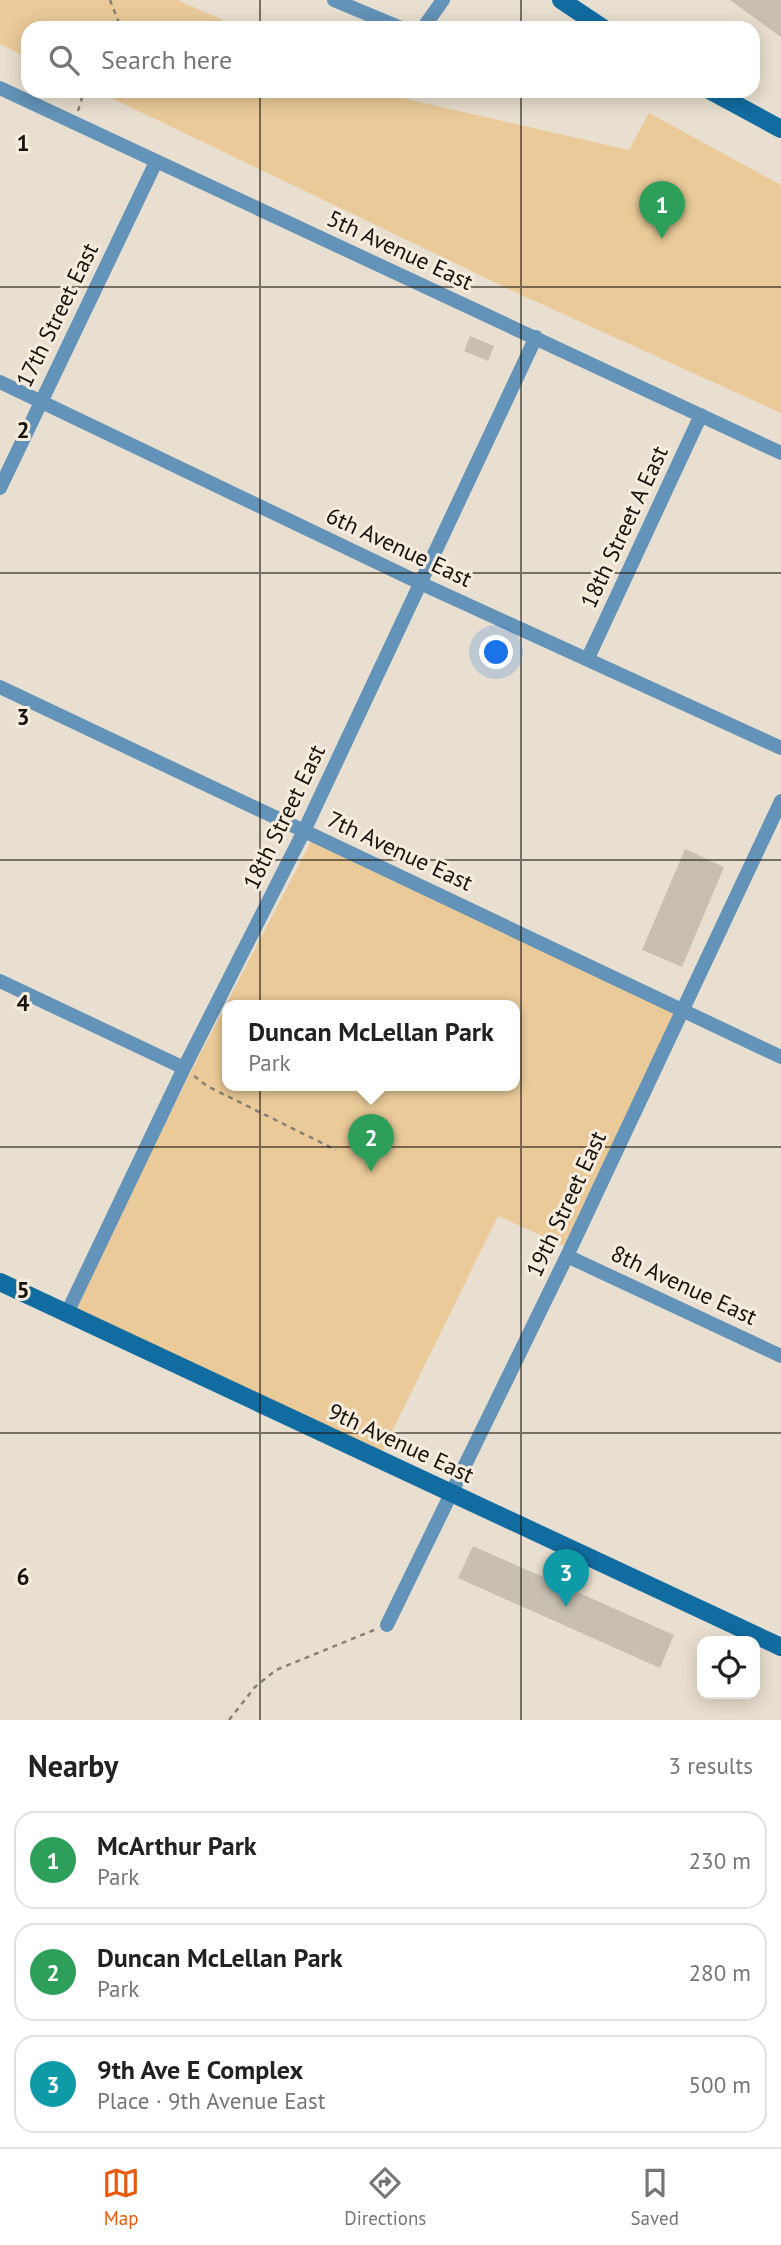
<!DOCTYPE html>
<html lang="en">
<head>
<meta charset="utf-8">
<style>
  :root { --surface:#fff; --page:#f6f6f6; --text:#222; --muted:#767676; --line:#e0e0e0; --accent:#ea580c }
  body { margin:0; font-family:"PT Sans",sans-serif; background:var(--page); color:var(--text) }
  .controls { position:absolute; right:21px; bottom:21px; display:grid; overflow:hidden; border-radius:14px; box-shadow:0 4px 18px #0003 }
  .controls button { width:63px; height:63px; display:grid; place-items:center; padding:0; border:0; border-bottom:2px solid var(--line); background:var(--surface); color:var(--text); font:35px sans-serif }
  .you { position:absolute; left:497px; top:653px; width:24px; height:24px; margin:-18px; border:5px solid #fff; border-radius:50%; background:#1a73e8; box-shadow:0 0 0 10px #1a73e833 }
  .badge { display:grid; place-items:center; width:46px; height:46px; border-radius:50%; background:var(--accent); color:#fff; font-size:23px; font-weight:700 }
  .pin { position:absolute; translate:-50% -58px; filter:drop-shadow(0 2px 4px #0008) }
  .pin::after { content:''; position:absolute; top:37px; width:24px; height:21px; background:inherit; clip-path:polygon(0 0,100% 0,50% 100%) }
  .popup { position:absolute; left:222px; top:1000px; width:298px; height:91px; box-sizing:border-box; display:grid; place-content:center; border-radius:14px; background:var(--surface); filter:drop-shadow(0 2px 5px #0005); font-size:23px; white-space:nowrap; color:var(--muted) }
  .popup b { font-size:26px; color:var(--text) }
  .popup::after { content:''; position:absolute; left:50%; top:100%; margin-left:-14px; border:14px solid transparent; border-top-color:var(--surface) }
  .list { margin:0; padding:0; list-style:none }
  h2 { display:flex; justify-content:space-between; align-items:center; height:91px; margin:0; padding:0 28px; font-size:30px }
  h2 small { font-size:23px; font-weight:400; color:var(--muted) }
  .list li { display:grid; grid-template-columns:46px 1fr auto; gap:21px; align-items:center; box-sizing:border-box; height:98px; margin:0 14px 14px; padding:0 14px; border:2px solid var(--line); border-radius:21px }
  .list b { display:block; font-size:26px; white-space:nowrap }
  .list p { margin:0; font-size:23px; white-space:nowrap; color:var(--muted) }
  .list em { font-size:23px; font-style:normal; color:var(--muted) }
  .icon { flex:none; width:38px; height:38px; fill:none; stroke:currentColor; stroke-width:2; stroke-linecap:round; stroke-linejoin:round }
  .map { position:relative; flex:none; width:781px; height:1720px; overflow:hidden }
  .search { position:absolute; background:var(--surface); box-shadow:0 4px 18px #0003; left:21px; right:21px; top:21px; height:77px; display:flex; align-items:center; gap:18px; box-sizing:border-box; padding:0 24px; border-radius:21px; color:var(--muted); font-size:26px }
  .sheet { height:427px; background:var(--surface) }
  nav { display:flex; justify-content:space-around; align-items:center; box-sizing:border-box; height:98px; border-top:2px solid var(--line); background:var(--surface); font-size:19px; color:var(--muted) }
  nav a { display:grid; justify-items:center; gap:4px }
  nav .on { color:var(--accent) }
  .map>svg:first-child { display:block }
  .green { fill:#eaca99; fill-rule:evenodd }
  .building { fill:#c8bfb0 }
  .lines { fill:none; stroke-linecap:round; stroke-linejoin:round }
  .path { stroke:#888176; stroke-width:2.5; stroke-dasharray:5 5; stroke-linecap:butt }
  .street { stroke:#6393b8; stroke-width:14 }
  .secondary { stroke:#116ca1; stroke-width:18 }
  .grid { fill:none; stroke:#17140e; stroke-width:2; stroke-opacity:0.55 }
  .labels { text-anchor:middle; stroke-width:6; stroke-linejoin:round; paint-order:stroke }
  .street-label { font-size:23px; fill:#17140e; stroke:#f6ecdd }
  .grid-label { font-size:23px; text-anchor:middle; font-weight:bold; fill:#17140e; stroke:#f6ecdd; stroke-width:6; stroke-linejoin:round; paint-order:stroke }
</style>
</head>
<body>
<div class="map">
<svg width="781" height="1720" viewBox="0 0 781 1720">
  <rect width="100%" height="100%" fill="#e9dfd0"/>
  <path class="green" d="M0,0H177L241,28H28V58L0,44Z
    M97,91H386L402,98L629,150L649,113L781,185V413L517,293Z
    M312,840L676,1013L565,1246L498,1216L381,1454L74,1311L188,1077ZM228,1006H514V1086H228Z"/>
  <path class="building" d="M730,0H781V37Z
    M470,336L494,346L488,361L464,351Z
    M685,849L724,867L682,967L642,950Z
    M473,1546L674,1635L660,1668L458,1578Z"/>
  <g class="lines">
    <path class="path" d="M110,0L121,28
      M78,111L84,91
      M194,1076L207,1086L336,1150
      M565,1586L576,1568
      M229,1720L255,1687L276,1670L374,1630"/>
    <path class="street" d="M334,0L401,28
      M423,28L443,0
      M0,88L781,453
      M0,382L420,583L781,748
      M0,488L156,162
      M588,658L701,415
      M0,687L781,1057
      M0,981L184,1068
      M567,1256L781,1356
      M67,1313L184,1068L304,831L536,337
      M387,1625L567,1256L781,801"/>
    <path class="secondary" d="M561,0L603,28
      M711,91L781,129
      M0,1282L781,1647"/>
  </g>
  <path class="grid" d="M260,0V28M521,0V28M260,91V1720M521,91V1720M0,287H781M0,573H781M0,860H781M0,1147H781M0,1433H781"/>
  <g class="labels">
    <g class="street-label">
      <text transform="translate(400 250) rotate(25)" y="8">5th Avenue East</text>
      <text transform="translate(57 315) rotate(-64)" y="8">17th Street East</text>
      <text transform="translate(624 527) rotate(-65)" y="8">18th Street A East</text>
      <text transform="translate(399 547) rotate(25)" y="8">6th Avenue East</text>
      <text transform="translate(284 817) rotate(-64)" y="8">18th Street East</text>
      <text transform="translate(400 851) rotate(25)" y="8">7th Avenue East</text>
      <text transform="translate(566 1204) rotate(-65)" y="8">19th Street East</text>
      <text transform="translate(684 1285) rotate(25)" y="8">8th Avenue East</text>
      <text transform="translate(401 1443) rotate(25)" y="8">9th Avenue East</text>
    </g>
  </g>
  <g class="grid-label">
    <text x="23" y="151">1</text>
    <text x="23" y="438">2</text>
    <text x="23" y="725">3</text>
    <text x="23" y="1011">4</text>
    <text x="23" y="1298">5</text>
    <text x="23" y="1585">6</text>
  </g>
</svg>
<div class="controls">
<button><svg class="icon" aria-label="locate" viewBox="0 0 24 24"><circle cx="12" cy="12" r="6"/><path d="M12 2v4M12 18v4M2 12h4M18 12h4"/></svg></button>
</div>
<div class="you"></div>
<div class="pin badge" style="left:662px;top:239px;background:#2e9e5b">1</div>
<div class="pin badge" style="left:371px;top:1172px;background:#2e9e5b">2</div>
<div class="popup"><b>Duncan McLellan Park</b>Park</div>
<div class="pin badge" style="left:566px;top:1607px;background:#0f9aa8">3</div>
<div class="search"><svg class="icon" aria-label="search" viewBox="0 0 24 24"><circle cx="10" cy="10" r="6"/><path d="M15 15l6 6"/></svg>Search here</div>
</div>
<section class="sheet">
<h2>Nearby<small>3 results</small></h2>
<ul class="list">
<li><span class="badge" style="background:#2e9e5b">1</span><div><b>McArthur Park</b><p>Park</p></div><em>230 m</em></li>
<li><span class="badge" style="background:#2e9e5b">2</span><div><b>Duncan McLellan Park</b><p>Park</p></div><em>280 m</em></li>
<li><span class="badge" style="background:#0f9aa8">3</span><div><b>9th Ave E Complex</b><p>Place · 9th Avenue East</p></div><em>500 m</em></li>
</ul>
</section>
<nav>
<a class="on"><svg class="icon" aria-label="map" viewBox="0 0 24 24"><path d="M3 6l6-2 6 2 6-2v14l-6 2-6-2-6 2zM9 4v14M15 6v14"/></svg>Map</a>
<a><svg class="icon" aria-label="directions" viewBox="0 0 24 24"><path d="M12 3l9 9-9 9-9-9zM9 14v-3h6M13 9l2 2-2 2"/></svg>Directions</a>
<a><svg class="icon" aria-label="saved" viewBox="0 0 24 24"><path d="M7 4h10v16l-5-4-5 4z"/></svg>Saved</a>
</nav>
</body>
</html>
